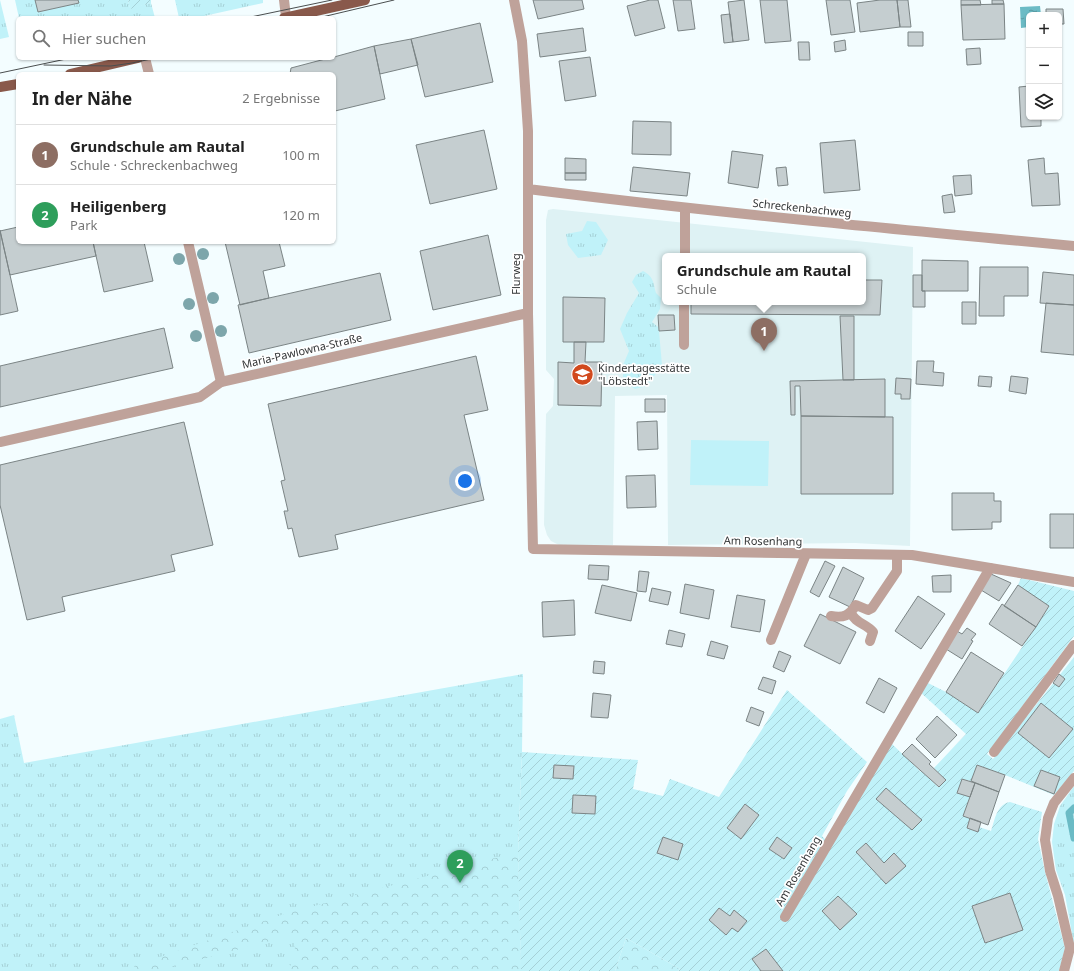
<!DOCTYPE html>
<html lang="de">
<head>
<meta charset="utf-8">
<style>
  :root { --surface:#fff; --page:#f6f6f6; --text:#222; --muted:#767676; --line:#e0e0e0; --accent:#0b8043 }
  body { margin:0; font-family:"Noto Sans",sans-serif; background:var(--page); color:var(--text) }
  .controls { position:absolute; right:12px; top:12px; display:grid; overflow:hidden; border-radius:6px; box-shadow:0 1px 3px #0004 }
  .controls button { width:36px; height:36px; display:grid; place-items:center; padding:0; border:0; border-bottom:1px solid var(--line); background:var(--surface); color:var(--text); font:20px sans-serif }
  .you { position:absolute; left:465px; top:481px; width:14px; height:14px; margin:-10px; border:3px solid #fff; border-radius:50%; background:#1a73e8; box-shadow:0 0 0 6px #1a73e833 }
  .badge { display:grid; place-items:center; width:26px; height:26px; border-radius:50%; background:var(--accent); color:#fff; font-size:13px; font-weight:700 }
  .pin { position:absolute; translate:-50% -33px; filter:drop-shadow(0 1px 2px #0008) }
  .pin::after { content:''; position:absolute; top:21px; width:14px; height:12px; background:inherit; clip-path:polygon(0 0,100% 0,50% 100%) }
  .popup { position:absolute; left:662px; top:253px; width:204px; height:52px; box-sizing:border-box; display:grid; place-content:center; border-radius:6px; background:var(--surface); filter:drop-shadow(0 1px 3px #0005); font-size:13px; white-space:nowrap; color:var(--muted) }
  .popup b { font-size:15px; color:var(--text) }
  .popup::after { content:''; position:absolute; left:50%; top:100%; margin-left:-8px; border:8px solid transparent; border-top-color:var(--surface) }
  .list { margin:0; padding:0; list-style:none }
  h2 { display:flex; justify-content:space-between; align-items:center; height:52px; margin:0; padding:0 16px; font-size:17px }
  h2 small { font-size:13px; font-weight:400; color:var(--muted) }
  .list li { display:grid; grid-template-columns:26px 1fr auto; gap:12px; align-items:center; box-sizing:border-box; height:60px; padding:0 16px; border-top:1px solid var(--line) }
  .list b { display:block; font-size:15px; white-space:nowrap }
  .list p { margin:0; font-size:13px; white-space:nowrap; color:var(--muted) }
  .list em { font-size:13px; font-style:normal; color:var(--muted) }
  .icon { flex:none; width:22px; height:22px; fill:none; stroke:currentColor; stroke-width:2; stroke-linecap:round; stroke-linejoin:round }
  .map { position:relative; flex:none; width:1074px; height:971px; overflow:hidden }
  .search { position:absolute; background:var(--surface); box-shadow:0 1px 3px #0004; left:16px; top:16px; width:320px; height:44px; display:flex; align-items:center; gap:10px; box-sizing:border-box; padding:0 14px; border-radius:6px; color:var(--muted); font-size:15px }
  .panel { position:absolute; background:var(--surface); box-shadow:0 1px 3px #0004; left:16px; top:72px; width:320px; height:172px; border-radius:6px }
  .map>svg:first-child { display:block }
  .built { fill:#def2f4; fill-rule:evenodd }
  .grass { fill:url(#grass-tufts) }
  .forest { fill:url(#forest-crowns) }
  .garden { fill:url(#garden-furrows) }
  .pitch { fill:#c0f2f9 }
  .water { fill:url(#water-ripples) }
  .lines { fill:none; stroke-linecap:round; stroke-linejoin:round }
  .stream { stroke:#6bbbc5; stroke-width:7 }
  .building { fill:#c5ced0; stroke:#7b8485 }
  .lane { stroke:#bfa29a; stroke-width:10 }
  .street { stroke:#bfa29a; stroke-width:10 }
  .primary { stroke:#89594b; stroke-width:10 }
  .tram { stroke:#4a4e4f; stroke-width:1 }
  .tree { fill:#7da6ab }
  .labels { text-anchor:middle; stroke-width:3.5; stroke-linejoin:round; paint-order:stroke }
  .street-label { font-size:11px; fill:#323536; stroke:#fff }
  .poi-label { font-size:11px; fill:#323536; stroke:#fff; text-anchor:start }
</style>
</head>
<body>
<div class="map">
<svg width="1074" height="971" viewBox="0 0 1074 971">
  <defs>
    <pattern id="grass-tufts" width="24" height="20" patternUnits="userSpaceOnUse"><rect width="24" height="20" fill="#c0f2f9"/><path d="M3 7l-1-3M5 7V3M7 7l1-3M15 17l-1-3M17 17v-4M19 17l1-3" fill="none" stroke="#a5d0d6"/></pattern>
    <pattern id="forest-crowns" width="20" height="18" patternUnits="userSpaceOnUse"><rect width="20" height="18" fill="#c0f2f9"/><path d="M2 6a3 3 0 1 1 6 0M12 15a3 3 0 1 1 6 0" fill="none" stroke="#a5d0d6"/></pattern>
    <pattern id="garden-furrows" width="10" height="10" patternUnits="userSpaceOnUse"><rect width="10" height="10" fill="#c0f2f9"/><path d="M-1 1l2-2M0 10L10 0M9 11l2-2" fill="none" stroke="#a5d0d6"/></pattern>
    <pattern id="water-ripples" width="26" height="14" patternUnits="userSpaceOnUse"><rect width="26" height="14" fill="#6bbbc5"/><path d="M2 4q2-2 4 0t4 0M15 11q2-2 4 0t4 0" fill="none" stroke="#5999a1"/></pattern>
  </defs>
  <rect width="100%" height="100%" fill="#f3fdff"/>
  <path class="built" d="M553,209L913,247L910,546L855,543L668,545L667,395L615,396L613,545L561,546L551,541L547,535L544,525L546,414L553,406L554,379L546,370V220L548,210ZM665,256H863V302H665Z"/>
  <path class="grass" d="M0,0L9,37L0,39Z
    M15,0H35L38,12L78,3V0H128L130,8L151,3L155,18H19Z
    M175,0H263V3L195,18H179Z
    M587,221L596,222L608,240L601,255L578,258L568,245L566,234L582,231Z
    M643,271C654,277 653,282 656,293L661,298L660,309L652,322L658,327L659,331L662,365L647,386L635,389L629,385L623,379V365L629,351L620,329L627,313L639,293L632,282L636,275Z
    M523,674L522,752L518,852L521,971H0V719L14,715L24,763Z
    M1074,786V945L1065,895L1056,870L1052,842L1054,824L1060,806Z"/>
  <path class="forest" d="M518,852L521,971H287L296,956L293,935L157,971H136L134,966L284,914Z
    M626,938L680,969L678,971H615Z"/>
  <path class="garden" d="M128,0H151V3L130,9Z
    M1021,578L1074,591V636L987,754L993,759L1074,657V771L1054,795L1005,775L977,765L971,781L962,779L957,793L970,797L963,816L970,818L967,828L977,832L979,827L991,831C995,819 997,804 1010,802L1042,812L1038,839L1045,872L1065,948L1059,971H678L680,969L626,938L615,971H521L518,852L522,752L638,760L633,789L663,796L670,779L719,797L787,690L867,762L847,791L822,836L830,845L891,743L921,772L922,771L938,787L945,779L934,768L966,734L919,691L926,682L946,692L978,713L1049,607L1018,585Z"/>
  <path class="pitch" d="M691,440L769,441L768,486L690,485Z"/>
  <path class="water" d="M1040,6L1041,15H1029V27L1021,28L1020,7Z"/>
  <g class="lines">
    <path class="stream" d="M1074,808L1069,813L1074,838"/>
  </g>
  <path class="building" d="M35,0H78L79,3L38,12Z
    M533,0H582L584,9L538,19Z
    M650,0H658L665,28L635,36L627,6Z
    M673,0H691L695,29L678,31Z
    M744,0L749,40L733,42L728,2Z
    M760,0H787L791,41L765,43Z
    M826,0H850L855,32L831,35Z
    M880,0H897L900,27L860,32L857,3Z
    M897,0H908L911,27H900Z
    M961,0H980L981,5H961Z
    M992,0H1003L1004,4H992Z
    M1004,4L1005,39L963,40L961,5Z
    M1046,9H1063L1064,24H1059V15H1046Z
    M730,14L733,42L724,43L721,15Z
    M480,23L493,82L425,97L411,39Z
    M583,28L586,51L540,57L537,34Z
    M908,32H923V46H908Z
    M411,39L418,65L380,74L374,46Z
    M845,40L846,50L835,52L834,42Z
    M798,42H809L810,60H799Z
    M374,46L385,99L335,111L334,117V74H290L291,68L329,58H334V57Z
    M980,48L981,64L967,65L966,49Z
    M590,57L596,96L565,101L559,61Z
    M1029,86V117H1041V126L1021,127L1019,87Z
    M633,121L671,122V155L632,154Z
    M484,130L497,189L430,204L416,145Z
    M855,140L860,190L824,193L820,143Z
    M732,151L763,155L758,188L728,183Z
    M565,158L586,159V173H565Z
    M1044,158L1045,174L1058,173L1060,205L1032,206L1028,160Z
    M633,167L690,173L687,196L630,191Z
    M786,167L788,185L778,186L776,168Z
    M565,173H586V180H565Z
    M971,175L972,194L955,196L953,176Z
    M952,194L955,212L944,213L942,196Z
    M18,227V242H93L96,256L10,275L0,231Z
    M0,230L18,311L0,315Z
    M488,235L501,295L433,310L420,251Z
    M93,242H144L153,281L104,292Z
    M225,242H279L285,266L263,271L269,298L240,305Z
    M922,260L968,261V291H922Z
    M980,267H1028V296H1004V316H979Z
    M1043,272L1074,275V305L1040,303Z
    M380,273L391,320L249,353L238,305Z
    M913,275H922V291H925V307H913Z
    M863,280H882L880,315L691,314V302H863Z
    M563,297L605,298L604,342H563Z
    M962,302H976V324H962Z
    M1046,303L1074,305V355L1041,352Z
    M658,315H674L675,330L659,331Z
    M840,316H854V380H843Z
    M164,328L173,368L0,407V366Z
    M574,342H586L585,362H602L601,406L558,405V362L574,363Z
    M476,356L488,410L464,415L484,500L335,535L338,549L299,557L292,528L288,529L284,511H288L281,481L285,480L268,404Z
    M917,361H934L933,372L944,373L943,386L916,384Z
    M979,376L992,377L991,387L978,386Z
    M1011,376L1028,378L1026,394L1009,391Z
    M896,378L911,379L910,399H901V394H895Z
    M885,379V417L801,416L800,386H795V415H791L790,381Z
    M645,399H665V412H645Z
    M801,416L893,417V494H801Z
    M657,421L658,449L638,450L637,422Z
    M184,422L213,545L171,555L175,571L62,597L65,611L27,620L0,505V465Z
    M655,475L656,507L627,508L626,476Z
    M952,493H994V501H1001V522H992V529L952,530Z
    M1050,514H1074V548H1050Z
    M825,561L835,566L819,597L810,592Z
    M589,565L609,566L608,580L588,579Z
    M843,567L864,578L850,607L829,597Z
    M639,571L649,572L646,592L637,591Z
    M991,574L1011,583L999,601L981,590Z
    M951,575V592H933L932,576Z
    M685,584L714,590L709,619L680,613Z
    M602,585L637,593L631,621L595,613Z
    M1018,585L1049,606L1036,627L1004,606Z
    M652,588L671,592L668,605L649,601Z
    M737,595L765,600L760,632L731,627Z
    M918,596L945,614L921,649L895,631Z
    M574,600L575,635L543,637L542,602Z
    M1002,604L1036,627L1022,646L989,624Z
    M820,614L856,632L840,664L804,646Z
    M967,628L976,634L971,640L973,641L962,659L946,649L957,631L962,634Z
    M669,630L685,634L682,647L666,644Z
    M711,641L728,646L724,659L707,655Z
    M779,651L791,656L784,672L773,667Z
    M971,652L1004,673L978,713L946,692Z
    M594,661L605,662L604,674L593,673Z
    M1059,674L1065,679L1059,687L1053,683Z
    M763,677L776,681L772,694L758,689Z
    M879,678L897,688L884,713L866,703Z
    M593,693L611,695L608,718L591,717Z
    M1041,703L1073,729L1049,758L1018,733Z
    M751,707L764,712L759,726L746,721Z
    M937,716L957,735L935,758L916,739Z
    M912,744L931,762L929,764L946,780L939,787L902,754Z
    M554,765L574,766L573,779L553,778Z
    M977,765L1005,775L999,792L971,781Z
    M1041,770L1060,777L1054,794L1034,786Z
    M962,779L975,783L970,797L957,793Z
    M975,783L999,792L988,825L963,816Z
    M886,788L922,820L912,830L876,799Z
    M573,795L596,796L595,814L572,813Z
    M745,804L759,815L741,839L727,828Z
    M970,818L981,822L978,832L967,828Z
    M663,837L683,844L678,860L657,853Z
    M777,837L792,848L784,859L769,849Z
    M866,843L884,863L894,853L906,866L886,884L856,852Z
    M1010,893L1023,930L985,943L972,906Z
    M838,896L857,914L840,930L822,911Z
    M719,908L730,916L734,910L747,921L738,932L732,928L726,935L709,920Z
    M766,949L783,971H761L752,959Z"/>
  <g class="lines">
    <path class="lane" d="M284,0L286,17
      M685,256V208
      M684,345V302
      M0,442L200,397L221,382
      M851,613C855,623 867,624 873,632L870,641
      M831,616C844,618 849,616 856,605L868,610L872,608L897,571V555
      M771,640L806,554
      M994,752L1074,645
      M785,917L990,568"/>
    <path class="street" d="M514,0L522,41L528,131V313L533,549L912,555L1074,582
      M145,58L149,74
      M528,189C710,212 892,229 1074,246
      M188,242L221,382L528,313
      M1064,971L1070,948L1058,896L1050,871L1045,840L1048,818L1054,803L1074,778"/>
    <path class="primary" d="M284,18L365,0
      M70,74L138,58
      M0,87L18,84"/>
    <path class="tram" d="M246,18L332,0
      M318,18L394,0
      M44,65L111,66L132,63L156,58
      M0,73L71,58"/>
  </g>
  <g class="tree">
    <circle cx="203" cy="254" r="6"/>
    <circle cx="179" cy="259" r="6"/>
    <circle cx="213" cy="298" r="6"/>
    <circle cx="189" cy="304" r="6"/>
    <circle cx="221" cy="331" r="6"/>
    <circle cx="196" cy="336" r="6"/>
  </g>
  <defs>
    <symbol id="school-disc" viewBox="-11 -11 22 22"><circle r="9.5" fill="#d1491d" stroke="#fff"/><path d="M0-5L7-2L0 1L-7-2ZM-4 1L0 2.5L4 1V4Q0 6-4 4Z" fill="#fff"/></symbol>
  </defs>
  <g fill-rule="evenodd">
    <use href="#school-disc" x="570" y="362" width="25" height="25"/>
  </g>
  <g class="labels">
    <g class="street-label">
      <text transform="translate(802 208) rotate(6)" y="4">Schreckenbachweg</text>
      <text transform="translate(516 274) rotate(-90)" y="4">Flurweg</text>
      <text transform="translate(302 351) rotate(-13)" y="4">Maria-Pawlowna-Straße</text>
      <text transform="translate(763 541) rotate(1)" y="4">Am Rosenhang</text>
      <text transform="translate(798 871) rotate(-60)" y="4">Am Rosenhang</text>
    </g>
    <g class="poi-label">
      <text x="598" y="372">Kindertagesstätte<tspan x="598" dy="13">"Löbstedt"</tspan></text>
    </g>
  </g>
</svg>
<div class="controls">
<button>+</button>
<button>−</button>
<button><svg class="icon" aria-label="layers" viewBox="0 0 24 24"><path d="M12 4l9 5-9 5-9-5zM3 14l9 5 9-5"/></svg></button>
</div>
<div class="you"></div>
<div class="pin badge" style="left:764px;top:351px;background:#8d6e63">1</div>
<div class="popup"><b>Grundschule am Rautal</b>Schule</div>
<div class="pin badge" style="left:460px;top:883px;background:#2e9e5b">2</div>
<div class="search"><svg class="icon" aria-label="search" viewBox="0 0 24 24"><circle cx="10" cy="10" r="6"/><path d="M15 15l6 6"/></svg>Hier suchen</div>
<section class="panel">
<h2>In der Nähe<small>2 Ergebnisse</small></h2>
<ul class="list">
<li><span class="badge" style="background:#8d6e63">1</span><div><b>Grundschule am Rautal</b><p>Schule · Schreckenbachweg</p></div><em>100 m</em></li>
<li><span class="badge" style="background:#2e9e5b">2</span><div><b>Heiligenberg</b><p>Park</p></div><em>120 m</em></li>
</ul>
</section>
</div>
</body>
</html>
